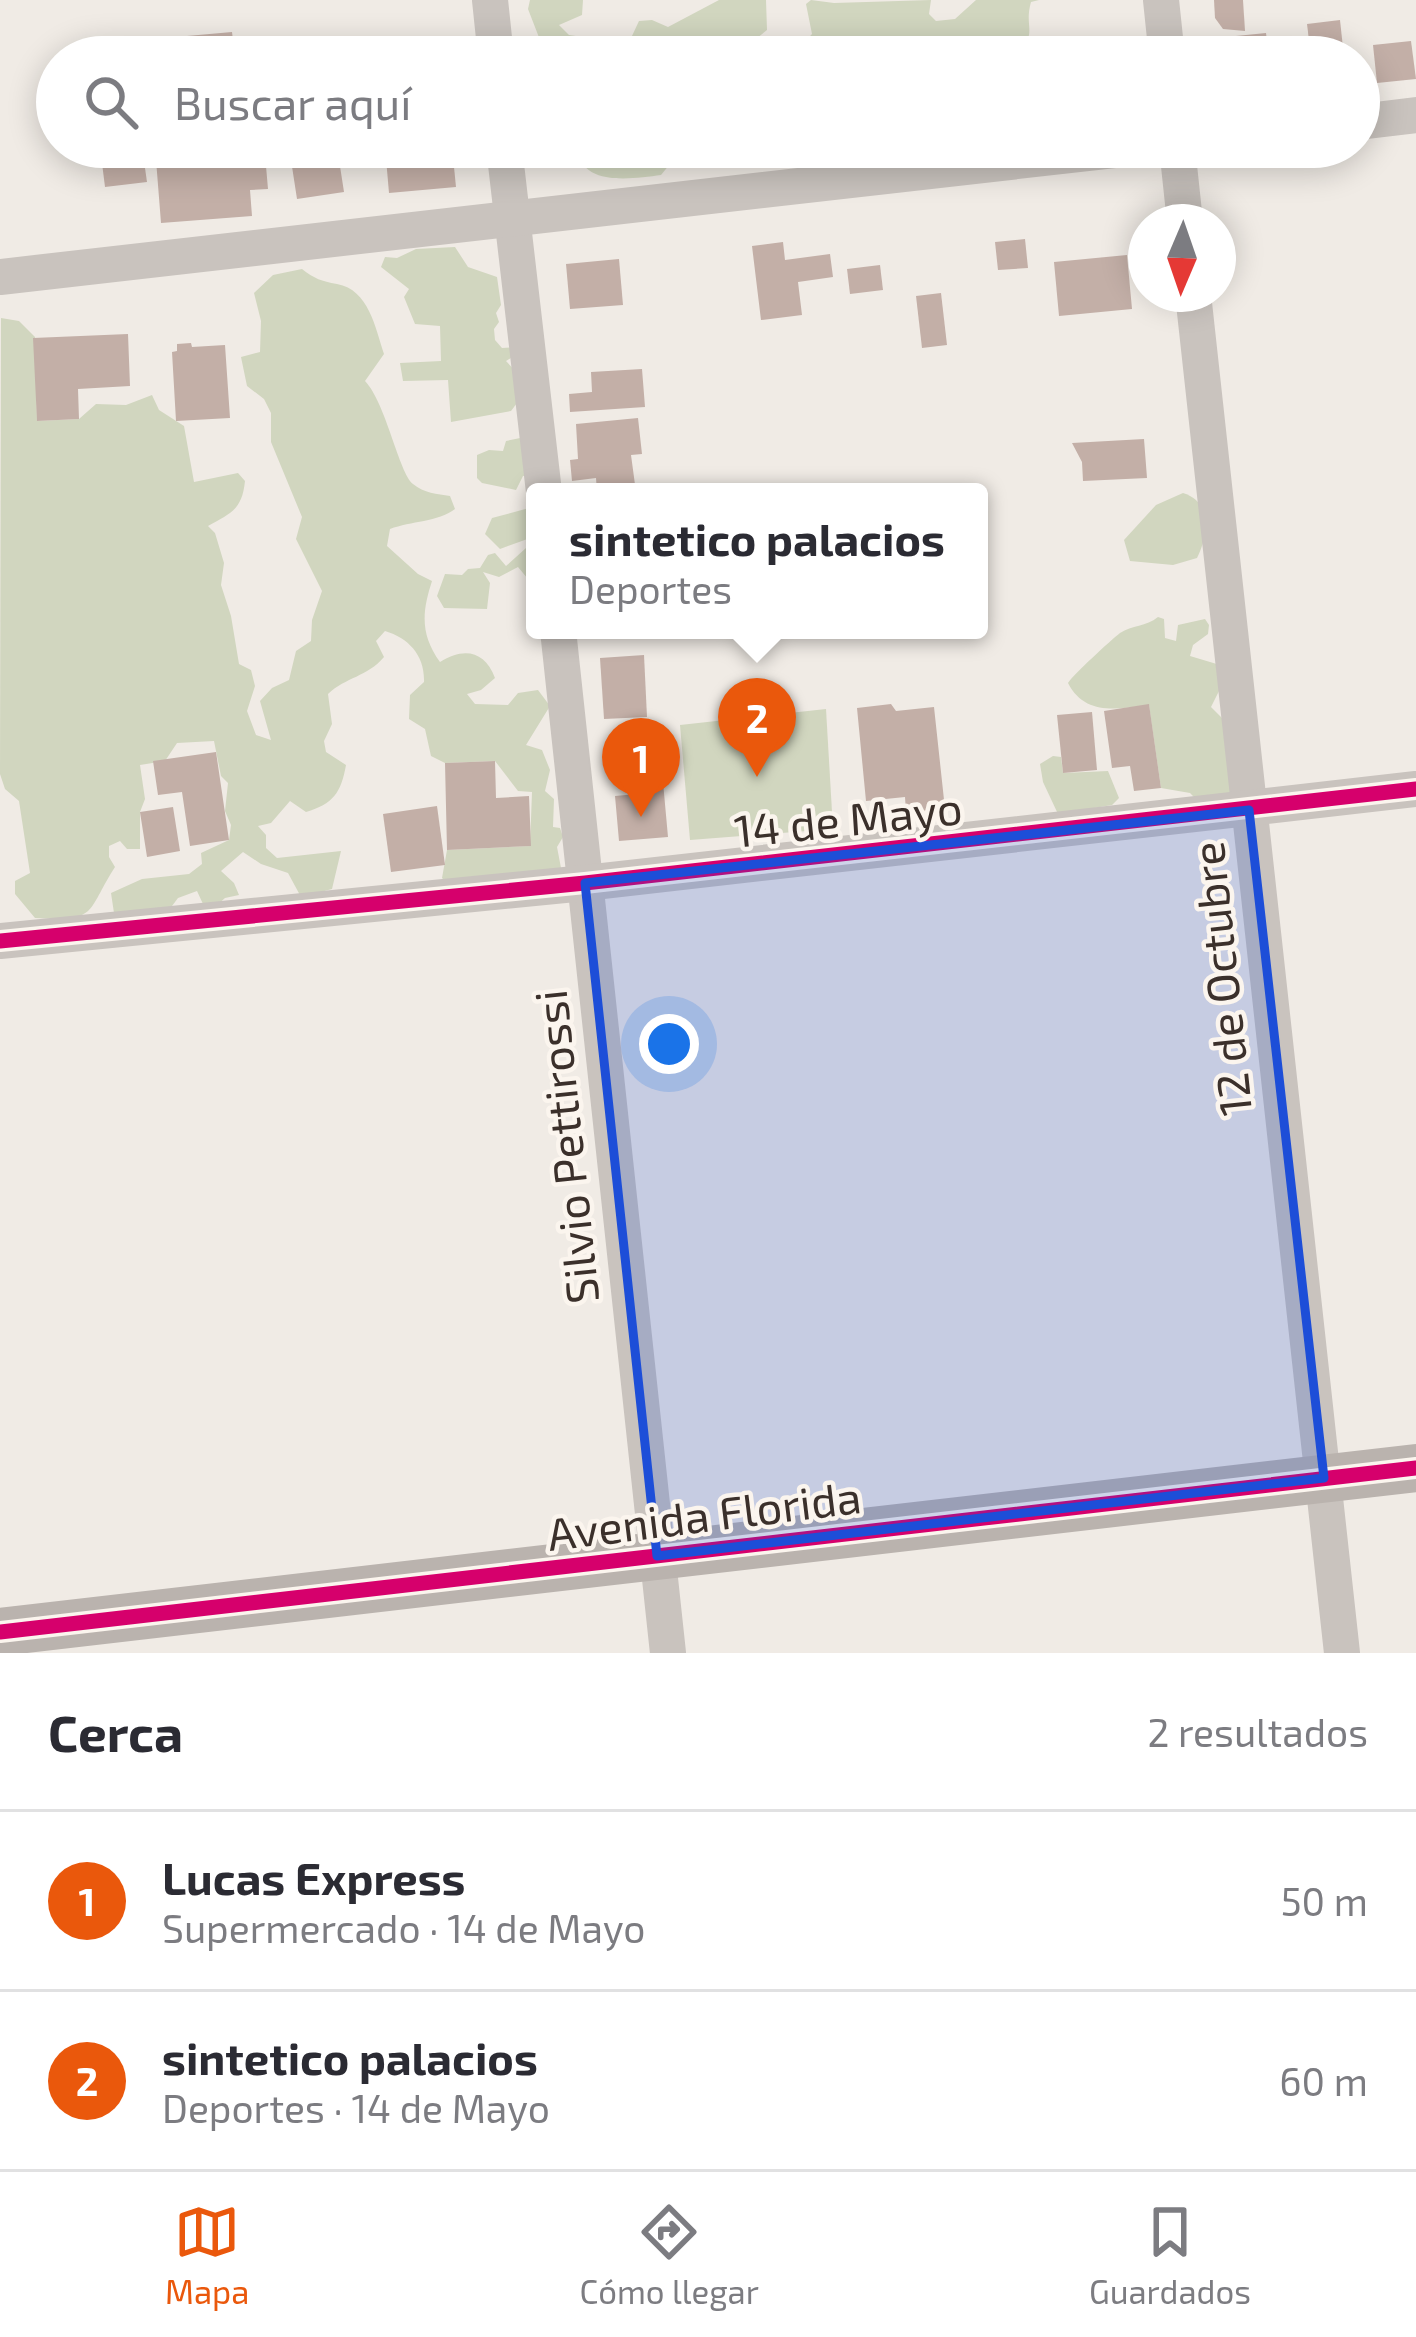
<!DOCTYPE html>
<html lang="es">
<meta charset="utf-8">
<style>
body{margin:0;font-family:"Exo 2",sans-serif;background:#f7f7f7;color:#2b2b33}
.compass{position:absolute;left:1128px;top:204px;width:108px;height:108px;border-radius:50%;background:#fff;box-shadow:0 6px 30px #0003;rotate:182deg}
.you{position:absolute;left:669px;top:1044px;width:42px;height:42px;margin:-30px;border:9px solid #fff;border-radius:50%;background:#1a73e8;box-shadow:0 0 0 18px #1a73e833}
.badge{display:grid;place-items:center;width:78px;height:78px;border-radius:50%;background:#ea580c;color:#fff;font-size:39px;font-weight:700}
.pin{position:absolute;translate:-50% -99px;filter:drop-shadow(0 3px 6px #0008)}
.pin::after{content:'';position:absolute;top:63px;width:42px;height:36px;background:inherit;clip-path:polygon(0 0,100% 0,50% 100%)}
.popup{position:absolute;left:526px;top:483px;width:462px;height:156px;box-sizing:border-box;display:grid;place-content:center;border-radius:12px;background:#fff;filter:drop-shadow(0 3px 9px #0005);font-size:39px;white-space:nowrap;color:#7c7c81}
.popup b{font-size:45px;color:#2b2b33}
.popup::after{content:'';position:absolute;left:50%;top:100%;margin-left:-24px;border:24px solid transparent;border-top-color:#fff}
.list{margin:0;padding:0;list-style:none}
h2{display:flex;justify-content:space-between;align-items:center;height:156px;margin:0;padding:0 48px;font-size:51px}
h2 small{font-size:39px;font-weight:400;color:#7c7c81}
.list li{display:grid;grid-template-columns:78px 1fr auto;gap:36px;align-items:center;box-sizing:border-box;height:180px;padding:0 48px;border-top:3px solid #e1e1e2}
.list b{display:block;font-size:45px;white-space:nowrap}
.list p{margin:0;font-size:39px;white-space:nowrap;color:#7c7c81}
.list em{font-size:39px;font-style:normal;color:#7c7c81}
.icon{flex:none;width:66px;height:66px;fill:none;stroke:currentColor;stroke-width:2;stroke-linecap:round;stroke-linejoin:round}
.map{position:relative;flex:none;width:1416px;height:1653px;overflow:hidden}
.search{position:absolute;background:#fff;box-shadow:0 6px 30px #0003;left:36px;right:36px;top:36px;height:132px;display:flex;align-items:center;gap:30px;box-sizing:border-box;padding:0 42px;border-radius:66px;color:#7c7c81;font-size:45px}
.sheet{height:516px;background:#fff}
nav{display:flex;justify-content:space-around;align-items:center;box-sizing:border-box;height:168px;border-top:3px solid #e1e1e2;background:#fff;font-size:33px;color:#7c7c81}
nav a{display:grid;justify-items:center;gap:6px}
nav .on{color:#ea580c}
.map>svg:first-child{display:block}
.green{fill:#d1d6bf}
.building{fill:#c3afa7}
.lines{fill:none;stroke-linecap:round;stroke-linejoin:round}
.street{stroke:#c9c3be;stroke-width:36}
.secondary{stroke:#bab3ae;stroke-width:48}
.cycleway-casing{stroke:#fbf5ee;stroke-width:22}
.cycleway{stroke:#d6006c;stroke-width:15}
.marked{fill:#1d4ed8;fill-opacity:0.2;stroke:#1d4ed8;stroke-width:9;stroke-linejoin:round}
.labels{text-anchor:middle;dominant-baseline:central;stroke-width:9;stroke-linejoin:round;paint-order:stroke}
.street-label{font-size:45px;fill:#3b302b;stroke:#fbf5ee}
</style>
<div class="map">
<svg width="1416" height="1653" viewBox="0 0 1416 1653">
<rect width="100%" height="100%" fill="#f0ebe5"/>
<g class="green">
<polygon points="530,0 583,0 582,15 559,25 569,35 589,38 603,57 535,57 540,40 528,9"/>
<polygon points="719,0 766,0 767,30 752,42 736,47 737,57 617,57 624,53 639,21 652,20 668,27"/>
<path d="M 811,0 L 834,3 L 931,0 L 929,14 L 936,21 L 955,19 L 976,0 L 1039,0 L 1031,2 C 1023,30 1041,33 1012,57 L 801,57 L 800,47 L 812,34 L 806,4 Z"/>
<path d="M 578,147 L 705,147 L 707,156 L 699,168 L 670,164 L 661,175 C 631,179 579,187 578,147 Z"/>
<polygon points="455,247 468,267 497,277 501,305 496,313 499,322 494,329 495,340 502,348 518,347 516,355 506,361 520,376 520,399 511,411 451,422 448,380 403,381 400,363 441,361 440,326 415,324 404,297 409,289 381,267 385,257 397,258 416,249"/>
<path d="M 302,269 C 315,279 321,281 337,284 C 369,290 375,327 384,354 L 365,381 C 386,403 399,473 413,484 C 424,493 437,494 450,496 L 455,509 C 438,522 411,521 390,529 L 387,546 L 418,574 L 432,581 C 422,612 420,634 440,662 C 464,647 485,651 495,678 L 481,690 L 467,694 L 475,704 L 508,705 L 518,693 L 538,690 L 550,706 L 526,745 L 542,750 L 550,770 L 545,791 L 554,799 L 553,827 L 560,828 L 563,837 L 557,847 L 561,868 L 448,884 L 442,878 L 447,850 L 530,846 L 532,792 L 518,791 L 495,761 L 445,763 L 431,756 L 425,729 L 409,719 L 410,695 L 424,682 C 425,656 409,638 385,631 L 376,641 L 384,657 C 367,677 346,677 328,694 L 332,724 L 324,741 L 326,752 L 346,765 C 341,793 333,804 306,812 L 290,801 L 271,823 L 258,826 L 266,835 L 266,848 L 277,858 L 341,851 L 332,889 L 301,897 L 288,873 L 261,864 L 243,852 L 221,871 L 234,883 L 239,895 L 225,898 L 216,906 L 203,904 L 197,891 L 178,898 L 169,910 L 114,913 L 111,893 L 142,879 L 189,874 L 202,864 L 201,853 L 229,840 L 231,825 L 225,811 L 228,783 L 221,776 L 214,741 L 177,743 L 165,761 L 140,765 L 145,799 L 140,812 L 140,849 L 127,849 L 120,841 L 109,846 L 109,857 L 115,867 C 85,914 99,921 35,918 L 15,894 L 15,881 L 30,873 L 19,801 L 5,789 L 0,774 L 1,318 L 19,321 L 35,337 L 37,421 L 79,419 L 96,404 L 126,405 L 152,395 L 159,410 L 184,426 L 194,482 L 238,473 L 245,481 C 242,510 231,513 208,526 L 215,533 L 224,563 L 221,585 L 231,616 L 239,664 L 251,670 L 255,686 L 247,711 L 256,735 L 271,740 L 260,701 L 272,688 L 289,680 L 296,651 L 311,641 L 312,620 L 322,591 L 296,539 L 302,517 L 271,442 L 271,413 L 264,399 L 247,386 L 241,357 L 260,352 L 261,321 L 254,293 L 273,275 Z"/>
<polygon points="525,437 533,475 523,476 516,490 482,483 477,478 477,455 489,450 503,451 506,441"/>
<path d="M 1183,493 C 1212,502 1209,534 1197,558 L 1173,565 L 1130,561 L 1124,540 L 1156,505 Z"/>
<polygon points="529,508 535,510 533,537 500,549 485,534 492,518"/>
<polygon points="526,548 535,551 535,572 528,579 518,567 499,577 483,572 490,583 487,609 444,608 437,596 445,574 462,575 468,569 480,568 488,555 495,553 506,566"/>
<path d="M 1158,617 L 1164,619 L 1165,638 L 1176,641 L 1178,625 L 1205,619 L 1209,625 L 1208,634 L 1193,645 L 1190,656 L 1220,665 L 1221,687 L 1211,707 L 1222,718 L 1241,778 L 1225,802 L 1197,800 L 1190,793 L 1161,788 L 1149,705 C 1117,709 1085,716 1068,683 C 1073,675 1111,640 1120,633 C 1132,625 1146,627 1158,617 Z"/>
<polygon points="826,709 833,829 690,840 680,725"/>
<polygon points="1053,756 1061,757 1063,773 1108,771 1119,798 1112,805 1058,814 1043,782 1040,764"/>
</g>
<g class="building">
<polygon points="1214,0 1243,0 1245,31 1223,29 1215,18"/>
<polygon points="1340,20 1344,57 1311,57 1307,24"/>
<polygon points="232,32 235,57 188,57 187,36"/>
<polygon points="1266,33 1269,57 1208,57 1206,39"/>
<polygon points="1112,36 1114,57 1068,57 1067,41"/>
<polygon points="1411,41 1416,79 1377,83 1373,45"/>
<polygon points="778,43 779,57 737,57 736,47"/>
<polygon points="100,147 142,147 147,182 105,187"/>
<polygon points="155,147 242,147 244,168 266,166 268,189 250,190 252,216 161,223"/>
<polygon points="289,147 337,147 344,192 297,199"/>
<polygon points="385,147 452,147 456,187 389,193"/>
<polygon points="539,147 578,147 578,163 540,164"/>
<polygon points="1025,239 1028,268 998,270 995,242"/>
<polygon points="783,242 785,260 830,254 833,277 798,282 802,315 761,320 752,246"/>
<polygon points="1127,255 1132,309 1059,316 1054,262"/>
<polygon points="619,259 623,305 570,309 566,264"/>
<polygon points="880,265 883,290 850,294 847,269"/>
<polygon points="941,293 947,345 922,348 916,296"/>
<polygon points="128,334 130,386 78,389 79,419 37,421 33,338"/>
<polygon points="191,343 192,347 225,345 230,418 176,421 172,352 177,351 177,344"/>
<polygon points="642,369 645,407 570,412 569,394 592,392 591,372"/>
<polygon points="638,418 642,454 631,455 636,492 597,492 596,478 572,481 570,460 578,459 576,424"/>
<polygon points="1144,439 1147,478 1083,481 1082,462 1072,443"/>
<polygon points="644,655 647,717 604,719 600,658"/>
<polygon points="891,704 896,711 934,707 945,809 906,812 905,797 866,801 857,708"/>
<polygon points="1149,704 1161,788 1134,791 1130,766 1112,768 1104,711"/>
<polygon points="1092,712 1097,770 1063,773 1057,715"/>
<polygon points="216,752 229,840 190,846 182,792 158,795 153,761"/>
<polygon points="495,761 496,798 529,796 531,846 447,850 445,763"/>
<polygon points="663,782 668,837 619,841 615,796 637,794 636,785"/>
<polygon points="437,806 445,865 391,872 383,814"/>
<polygon points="173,807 180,851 147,857 140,812"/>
</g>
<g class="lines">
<g class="street">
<polyline points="490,0 496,57"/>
<polyline points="1161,0 1167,57"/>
<polyline points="1359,122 1416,115"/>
<polyline points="504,147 544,492"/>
<polyline points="1177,147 1185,222"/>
<polyline points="0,277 1141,147"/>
<polyline points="1193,294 1342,1653"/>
<polyline points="558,630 668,1653"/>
<polyline points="0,941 585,883 1416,789"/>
</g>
<polyline class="secondary" points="0,1632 1416,1468"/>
<g class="cycleway-casing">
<g id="cycleway">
<polyline points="0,941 585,883 1416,789"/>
<polyline points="0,1632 1416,1468"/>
</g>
</g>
<use href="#cycleway" class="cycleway"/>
</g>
<path class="marked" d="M 1249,810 L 1324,1478 L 657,1556 L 585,883 Z"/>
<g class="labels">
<g class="street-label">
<text transform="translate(848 818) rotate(-6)">14 de Mayo</text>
<text transform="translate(1220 979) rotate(-96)">12 de Octubre</text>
<text transform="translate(565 1147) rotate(-96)">Silvio Pettirossi</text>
<text transform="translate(704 1514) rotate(-7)">Avenida Florida</text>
</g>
</g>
</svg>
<svg class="compass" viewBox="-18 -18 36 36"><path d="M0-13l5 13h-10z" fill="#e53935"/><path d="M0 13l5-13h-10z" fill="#7c7c81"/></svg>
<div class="you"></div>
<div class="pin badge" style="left:641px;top:817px">1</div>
<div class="pin badge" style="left:757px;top:777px">2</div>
<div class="popup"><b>sintetico palacios</b>Deportes</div>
<div class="search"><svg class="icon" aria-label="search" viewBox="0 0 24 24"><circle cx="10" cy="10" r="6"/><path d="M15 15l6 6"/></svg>Buscar aquí</div>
</div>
<section class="sheet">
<h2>Cerca<small>2 resultados</small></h2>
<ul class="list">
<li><span class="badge">1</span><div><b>Lucas Express</b><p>Supermercado · 14 de Mayo</p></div><em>50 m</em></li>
<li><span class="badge">2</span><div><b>sintetico palacios</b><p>Deportes · 14 de Mayo</p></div><em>60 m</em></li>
</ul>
</section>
<nav>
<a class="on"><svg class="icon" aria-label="map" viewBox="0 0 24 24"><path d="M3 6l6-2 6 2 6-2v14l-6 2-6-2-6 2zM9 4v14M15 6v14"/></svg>Mapa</a>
<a><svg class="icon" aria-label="directions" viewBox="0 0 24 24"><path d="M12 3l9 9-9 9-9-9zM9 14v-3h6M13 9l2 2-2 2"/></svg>Cómo llegar</a>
<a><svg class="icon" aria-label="saved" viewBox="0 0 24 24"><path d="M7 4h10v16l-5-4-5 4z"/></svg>Guardados</a>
</nav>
